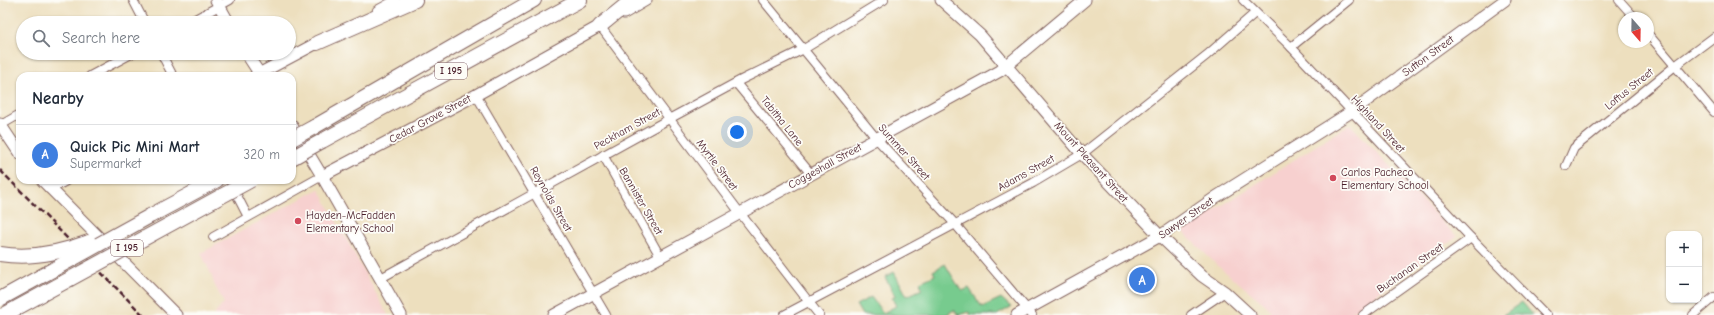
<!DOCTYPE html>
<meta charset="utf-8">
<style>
body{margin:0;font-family:"Comic Neue",sans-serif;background:#f2f2f3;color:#1f2937}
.controls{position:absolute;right:12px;bottom:12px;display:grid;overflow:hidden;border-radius:8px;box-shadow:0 1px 3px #0004}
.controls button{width:36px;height:36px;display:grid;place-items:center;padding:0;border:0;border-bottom:1px solid #e0e1e3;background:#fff;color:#1f2937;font:20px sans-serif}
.compass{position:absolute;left:1618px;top:12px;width:36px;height:36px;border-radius:50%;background:#fff;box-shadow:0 1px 3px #0004;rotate:160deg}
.you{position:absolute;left:737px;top:132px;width:14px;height:14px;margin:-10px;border:3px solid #fff;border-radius:50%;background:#1a73e8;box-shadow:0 0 0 6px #1a73e833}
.badge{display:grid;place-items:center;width:26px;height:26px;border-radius:50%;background:#0b8043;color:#fff;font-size:13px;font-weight:700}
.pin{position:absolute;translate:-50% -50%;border:2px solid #fff;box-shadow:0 1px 4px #0006}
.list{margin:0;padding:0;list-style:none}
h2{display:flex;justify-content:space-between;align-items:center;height:52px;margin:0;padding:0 16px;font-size:17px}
h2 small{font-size:13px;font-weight:400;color:#747a83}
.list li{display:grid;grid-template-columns:26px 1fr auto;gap:12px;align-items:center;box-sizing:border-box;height:60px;padding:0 16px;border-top:1px solid #e0e1e3}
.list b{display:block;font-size:15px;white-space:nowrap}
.list p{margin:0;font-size:13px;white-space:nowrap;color:#747a83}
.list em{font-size:13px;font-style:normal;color:#747a83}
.icon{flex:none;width:22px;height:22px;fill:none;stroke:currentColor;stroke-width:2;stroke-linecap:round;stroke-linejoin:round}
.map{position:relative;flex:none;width:1714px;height:315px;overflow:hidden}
.search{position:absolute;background:#fff;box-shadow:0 1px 3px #0004;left:16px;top:16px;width:280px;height:44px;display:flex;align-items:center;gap:10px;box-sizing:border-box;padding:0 14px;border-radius:22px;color:#747a83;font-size:15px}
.panel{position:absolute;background:#fff;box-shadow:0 1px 3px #0004;left:16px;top:72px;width:280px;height:112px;border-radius:12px}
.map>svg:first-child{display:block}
.built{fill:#f7d0cf}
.green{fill:#77cb8e;stroke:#60755c}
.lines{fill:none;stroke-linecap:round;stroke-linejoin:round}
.street-casing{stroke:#83625e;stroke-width:10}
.secondary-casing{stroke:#83625e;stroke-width:13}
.highway-casing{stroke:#83625e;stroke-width:16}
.street{stroke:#fff;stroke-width:8}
.secondary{stroke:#fff;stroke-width:11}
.highway{stroke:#fff;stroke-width:14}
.rail{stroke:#4a1f2b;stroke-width:2.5;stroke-dasharray:6 3;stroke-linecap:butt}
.highway-bridge-casing{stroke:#83625e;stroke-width:16;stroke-linecap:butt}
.highway-bridge{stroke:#fff;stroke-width:14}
.poi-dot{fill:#d1495b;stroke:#fdfcf7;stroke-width:1.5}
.labels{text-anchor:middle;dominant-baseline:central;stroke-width:3.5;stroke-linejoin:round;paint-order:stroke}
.shield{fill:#fdfcf7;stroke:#806168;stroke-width:1}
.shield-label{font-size:10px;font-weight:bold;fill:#4a1f2b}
.street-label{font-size:11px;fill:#4a1f2b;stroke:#fdfcf7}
.poi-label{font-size:11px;fill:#4a1f2b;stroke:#fdfcf7;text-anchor:start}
</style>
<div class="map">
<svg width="1714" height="315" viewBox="0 0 1714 315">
<rect width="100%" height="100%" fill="#fdfcf7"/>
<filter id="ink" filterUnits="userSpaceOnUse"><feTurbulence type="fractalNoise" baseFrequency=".025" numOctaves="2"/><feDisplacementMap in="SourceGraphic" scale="8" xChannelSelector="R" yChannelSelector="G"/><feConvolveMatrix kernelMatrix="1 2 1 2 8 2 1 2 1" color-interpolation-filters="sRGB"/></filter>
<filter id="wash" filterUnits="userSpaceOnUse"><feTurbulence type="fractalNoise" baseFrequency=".012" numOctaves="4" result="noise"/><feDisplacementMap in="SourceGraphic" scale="16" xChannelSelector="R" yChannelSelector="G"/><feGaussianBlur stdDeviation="0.9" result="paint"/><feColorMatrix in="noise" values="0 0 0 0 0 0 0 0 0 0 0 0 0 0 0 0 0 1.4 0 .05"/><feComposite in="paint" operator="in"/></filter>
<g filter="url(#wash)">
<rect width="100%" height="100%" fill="#eddfbe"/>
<g class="built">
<polygon points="1350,124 1457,237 1348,315 1273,315 1266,305 1219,267 1182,231"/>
<polygon points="319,189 388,315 214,315 224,303 214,284 211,274 201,253"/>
</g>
<g class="green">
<polygon points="945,264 960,289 962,291 969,288 982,307 1001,298 1011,307 997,315 970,315 969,312 958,315 954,310 946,315 862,315 856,305 871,297 883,313 896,306 892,298 895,296 885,277 894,272 907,296 922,289 920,282 935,275 933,271"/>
<polygon points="1522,302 1533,315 1503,315"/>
</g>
</g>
<g filter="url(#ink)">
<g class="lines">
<g class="street-casing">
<g id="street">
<polyline points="133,0 145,23"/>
<polyline points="763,0 876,138 955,224 1032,315"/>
<polyline points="1243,0 1291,47 1471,238 1546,315"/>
<polyline points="1619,0 1635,18"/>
<polyline points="377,10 395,0"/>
<polyline points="188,23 230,0"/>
<polyline points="600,26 740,213 819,315"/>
<polyline points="1648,34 1714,112"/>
<polyline points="1291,47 1349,0"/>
<polyline points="161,53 173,76"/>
<polyline points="90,76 133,53"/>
<polyline points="736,83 811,174"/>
<polyline points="476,95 606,315"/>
<polyline points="1,125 20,114"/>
<polyline points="603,155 661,258"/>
<polyline points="1566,166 1574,148 1675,66 1714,37"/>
<polyline points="229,180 248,217"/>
<polyline points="213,237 322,176"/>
<polyline points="381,278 669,119 741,80 804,49 884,0"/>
<polyline points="784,315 1033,183 1082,154 1207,55 1255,13"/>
<polyline points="1191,315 1225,292"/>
<polyline points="1363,315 1471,238"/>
<polyline points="1693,315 1714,297"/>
</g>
</g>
<g class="secondary-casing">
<g id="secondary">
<polyline points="216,0 229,23"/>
<polyline points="941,0 980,35 1082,154 1160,236 1202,276 1225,292 1250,315"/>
<polyline points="624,13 646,0"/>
<polyline points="246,53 261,76"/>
<polyline points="255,76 317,43"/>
<polyline points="0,124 20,154"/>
<polyline points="292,126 322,176 401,315"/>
<polyline points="322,176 476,95 607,22"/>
<polyline points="42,180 176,315"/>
<polyline points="50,188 65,180"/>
<polyline points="554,315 1000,71 1085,0"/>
<polyline points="1017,315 1160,236 1216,197 1351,112 1505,0"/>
</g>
</g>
<g class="highway-casing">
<g id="highway">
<polyline points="600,26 632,0"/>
<polyline points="317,43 415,0"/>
<polyline points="314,127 534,0"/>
<polyline points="322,141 580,0"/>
<polyline points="150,216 217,180"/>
</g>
</g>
<use href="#street" class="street"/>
<use href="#secondary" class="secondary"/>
<use href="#highway" class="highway"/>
<polyline class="rail" points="0,170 143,315"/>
<g class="highway-bridge-casing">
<g id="highway-bridge">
<polyline points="292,139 314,127"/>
<polyline points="292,158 322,141"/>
<path d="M 0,254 C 31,259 60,253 89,242"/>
<polyline points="0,299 150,216"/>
<polyline points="4,315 251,180"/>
</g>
</g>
<use href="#highway-bridge" class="highway-bridge"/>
</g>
</g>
<g class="poi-dot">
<circle cx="1333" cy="178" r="4"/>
<circle cx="298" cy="221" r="4"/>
</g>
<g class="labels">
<g class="shield">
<rect x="435" y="63" width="32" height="16" rx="3"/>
<rect x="111" y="240" width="32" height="16" rx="3"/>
</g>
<g class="shield-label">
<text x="451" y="71">I 195</text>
<text x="127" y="248">I 195</text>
</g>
<g class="street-label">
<text transform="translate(1428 56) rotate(-36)">Sutton Street</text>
<text transform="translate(1629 89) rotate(-39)">Loftus Street</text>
<text transform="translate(430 119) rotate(-28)">Cedar Grove Street</text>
<text transform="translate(782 121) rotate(51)">Tabitha Lane</text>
<text transform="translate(1378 124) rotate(47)">Highland Street</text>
<text transform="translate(627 129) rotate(-29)">Peckham Street</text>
<text transform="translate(904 152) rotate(48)">Summer Street</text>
<text transform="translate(1091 162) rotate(48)">Mount Pleasant Street</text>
<text transform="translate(717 165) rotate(53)">Myrtle Street</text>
<text transform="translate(825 166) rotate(-29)">Coggeshall Street</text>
<text transform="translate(1026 173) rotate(-29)">Adams Street</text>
<text transform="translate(551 199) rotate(60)">Reynolds Street</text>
<text transform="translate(641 201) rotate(60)">Bannister Street</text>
<text transform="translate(1186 218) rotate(-35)">Sawyer Street</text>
<text transform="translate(1410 268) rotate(-35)">Buchanan Street</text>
</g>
<g class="poi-label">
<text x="1341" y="172">Carlos Pacheco<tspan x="1341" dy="13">Elementary School</tspan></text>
<text x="306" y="215">Hayden-McFadden<tspan x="306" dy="13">Elementary School</tspan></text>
</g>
</g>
</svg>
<div class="controls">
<button>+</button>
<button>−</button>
</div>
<svg class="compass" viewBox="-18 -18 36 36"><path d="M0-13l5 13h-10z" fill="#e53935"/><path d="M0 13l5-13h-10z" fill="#747a83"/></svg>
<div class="you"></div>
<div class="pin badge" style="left:1142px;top:280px;background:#3f7fe0">A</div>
<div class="search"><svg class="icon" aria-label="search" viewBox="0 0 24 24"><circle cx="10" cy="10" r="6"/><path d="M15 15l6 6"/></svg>Search here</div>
<section class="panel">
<h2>Nearby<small></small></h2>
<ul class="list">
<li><span class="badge" style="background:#3f7fe0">A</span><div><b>Quick Pic Mini Mart</b><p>Supermarket</p></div><em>320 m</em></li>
</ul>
</section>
</div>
